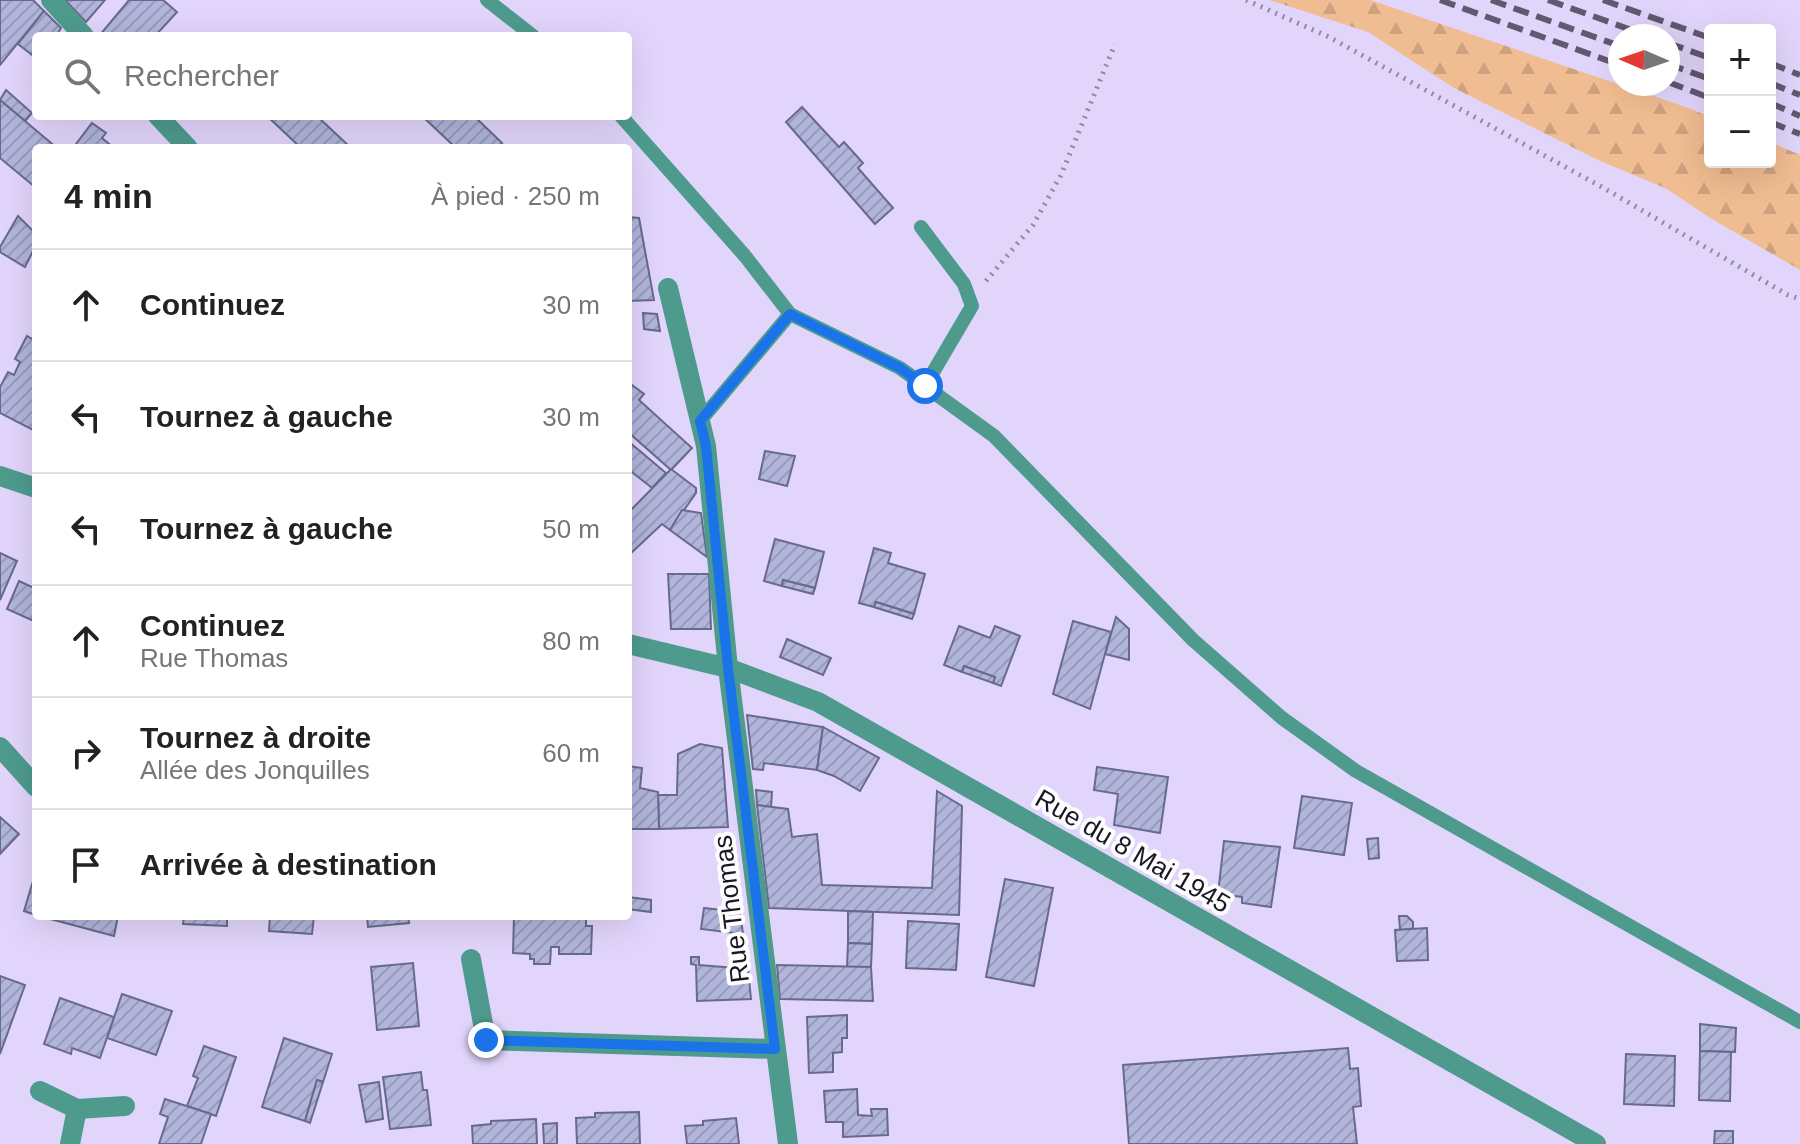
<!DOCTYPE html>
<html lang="fr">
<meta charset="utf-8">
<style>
body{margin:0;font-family:Arial,sans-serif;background:#f2f2f2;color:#222}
.controls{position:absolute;right:24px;top:24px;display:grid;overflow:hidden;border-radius:8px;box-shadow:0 8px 32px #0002}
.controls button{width:72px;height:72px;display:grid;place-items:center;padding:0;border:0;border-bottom:2px solid #e0e0e0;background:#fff;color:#222;font:40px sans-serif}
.compass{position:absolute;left:1608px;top:24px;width:72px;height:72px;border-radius:50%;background:#fff;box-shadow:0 8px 32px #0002;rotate:272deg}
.stop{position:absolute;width:24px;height:24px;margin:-18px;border:6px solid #1a73e8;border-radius:50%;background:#fff}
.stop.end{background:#1a73e8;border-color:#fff;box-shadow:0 2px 8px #0008}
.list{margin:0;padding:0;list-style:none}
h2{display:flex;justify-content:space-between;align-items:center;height:104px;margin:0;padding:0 32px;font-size:34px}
h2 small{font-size:26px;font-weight:400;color:#767676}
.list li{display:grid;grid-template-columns:52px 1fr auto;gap:24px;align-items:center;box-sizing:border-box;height:112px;padding:0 32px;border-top:2px solid #e0e0e0}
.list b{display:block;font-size:30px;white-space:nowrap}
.list p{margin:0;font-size:26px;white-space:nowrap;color:#767676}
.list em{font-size:26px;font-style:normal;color:#767676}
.icon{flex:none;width:44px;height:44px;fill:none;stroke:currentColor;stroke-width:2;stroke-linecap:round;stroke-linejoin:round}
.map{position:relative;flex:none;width:1800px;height:1144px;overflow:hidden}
.search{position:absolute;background:#fff;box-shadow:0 8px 32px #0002;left:32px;top:32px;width:600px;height:88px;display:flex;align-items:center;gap:20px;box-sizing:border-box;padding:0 28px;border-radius:8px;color:#767676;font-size:30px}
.panel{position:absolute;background:#fff;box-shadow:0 8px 32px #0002;left:32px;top:144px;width:600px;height:776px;border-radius:8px}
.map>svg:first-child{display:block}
.forest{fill:url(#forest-firs)}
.building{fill:url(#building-hatch);stroke:#686a8d;stroke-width:2}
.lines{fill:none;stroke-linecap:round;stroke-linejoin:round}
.path{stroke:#9288a5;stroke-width:5;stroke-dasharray:2 6;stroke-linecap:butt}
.service{stroke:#4e9b8e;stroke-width:14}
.minor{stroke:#4e9b8e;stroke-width:20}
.rail{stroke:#615970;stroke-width:6;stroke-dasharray:16 8;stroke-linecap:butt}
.route{stroke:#1a73e8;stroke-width:10}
.labels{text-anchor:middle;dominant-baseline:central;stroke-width:8;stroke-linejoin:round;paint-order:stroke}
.street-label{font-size:26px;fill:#1a1523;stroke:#fdfdfd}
</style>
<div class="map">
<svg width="1800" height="1144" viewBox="0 0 1800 1144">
<defs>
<pattern id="forest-firs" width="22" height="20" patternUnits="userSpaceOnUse" patternTransform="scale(2)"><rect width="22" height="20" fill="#f0bc91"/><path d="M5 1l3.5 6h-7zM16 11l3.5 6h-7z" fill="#cda17d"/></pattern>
<pattern id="building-hatch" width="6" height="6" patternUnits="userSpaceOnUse" patternTransform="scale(2)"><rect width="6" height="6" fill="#b1b5db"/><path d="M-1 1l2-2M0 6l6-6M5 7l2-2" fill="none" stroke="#989bbc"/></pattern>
</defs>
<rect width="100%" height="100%" fill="#e2d5fc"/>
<polygon class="forest" points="1269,0 1370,0 1686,107 1710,117 1710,162 1770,162 1770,142 1800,155 1800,270 1710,218 1667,189 1598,160 1454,88 1368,32"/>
<g class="building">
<polygon points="0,0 33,0 44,11 0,65"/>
<polygon points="65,0 105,0 86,22"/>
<polygon points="129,0 163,0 177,12 155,36 99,36"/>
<polygon points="44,11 61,28 56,36 36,36 36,58 18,44"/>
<polygon points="6,90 32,113 25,121 0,100"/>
<polygon points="0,100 57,148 36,148 35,187 0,158"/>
<polygon points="802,107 839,147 844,142 863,163 858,168 893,208 875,224 786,122"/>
<polygon points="267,116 317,116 351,148 301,148"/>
<polygon points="422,116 474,116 502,143 497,148 456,148"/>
<polygon points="92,123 106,133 102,138 114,148 73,148"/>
<polygon points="18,216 36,234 36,245 25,267 0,252 0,247"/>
<polygon points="628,217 639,218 654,300 628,301"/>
<polygon points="643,313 657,314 660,331 644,329"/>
<polygon points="36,332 36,424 33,430 0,413 0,387 8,372 14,375 20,362 15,359 27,336 32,339"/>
<polygon points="628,382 644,394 639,400 692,448 671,470 628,432"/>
<polygon points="628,441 666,473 652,488 628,469"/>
<polygon points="765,451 795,456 787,486 759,479"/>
<polygon points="671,469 696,488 696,493 670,530 662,524 628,556 628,513"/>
<polygon points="682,510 701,513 707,557 670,530"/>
<polygon points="775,539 824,552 815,588 783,580 782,586 764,581"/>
<polygon points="874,548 891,553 888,563 925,574 914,614 876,602 874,607 859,603"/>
<polygon points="0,553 17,561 0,600"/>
<polygon points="668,574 709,574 711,629 671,629"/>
<polygon points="783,580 815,588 813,594 782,586"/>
<polygon points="19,581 34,588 36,583 36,622 7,609"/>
<polygon points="876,602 914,614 912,619 874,607"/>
<polygon points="1116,617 1129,629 1129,660 1105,654"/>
<polygon points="1073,621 1111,632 1090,709 1053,694"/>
<polygon points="959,626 990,638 995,626 1020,636 1001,686 993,683 995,677 964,666 962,672 944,665"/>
<polygon points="787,639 831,658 823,675 780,657"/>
<polygon points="964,666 995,677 993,683 962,672"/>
<polygon points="747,715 823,727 817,770 764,763 763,770 753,769"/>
<polygon points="823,727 879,758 860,791 834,776 817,770"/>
<polygon points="700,744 722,748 728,827 659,829 658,795 677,795 678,754"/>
<polygon points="628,766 642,768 640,788 658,792 659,829 628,829"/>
<polygon points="1097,767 1168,777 1160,833 1114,825 1118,794 1094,790"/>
<polygon points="756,790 772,792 771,807 757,805"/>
<polygon points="937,791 962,806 959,915 769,908 757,805 788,809 792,837 817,834 822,885 932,888"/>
<polygon points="1302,796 1352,803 1344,855 1294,848"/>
<polygon points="0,817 19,834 0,854"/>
<polygon points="1378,838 1379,858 1369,859 1367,839"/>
<polygon points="1224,841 1280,847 1271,907 1242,903 1242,897 1218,894"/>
<polygon points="1005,879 1053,888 1034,986 986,977"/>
<polygon points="33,881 36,882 36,915 24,911"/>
<polygon points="628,897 651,900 651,912 628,909"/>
<polygon points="704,908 740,912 743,934 701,929"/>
<polygon points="848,911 873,912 872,944 848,943"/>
<polygon points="39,916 118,916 114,936"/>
<polygon points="184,916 227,916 227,926 183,924"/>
<polygon points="270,916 314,916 312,934 269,931"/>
<polygon points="367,916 408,916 409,923 368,927"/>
<polygon points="514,916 586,916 586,926 592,926 591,954 559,954 559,947 551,947 550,964 534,964 534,959 530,959 530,954 513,953"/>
<polygon points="1399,916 1407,916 1413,922 1413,929 1400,930"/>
<polygon points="908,921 959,924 956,970 906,968"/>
<polygon points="1427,928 1428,960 1397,961 1395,930"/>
<polygon points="848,943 872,944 871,967 847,967"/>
<polygon points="691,957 699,957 699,965 748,969 751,999 697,1001 696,965 691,964"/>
<polygon points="413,963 419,1026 377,1030 371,967"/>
<polygon points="777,965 871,967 873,1001 780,999"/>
<polygon points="0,976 25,985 0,1054"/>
<polygon points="122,994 172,1011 156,1055 107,1038"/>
<polygon points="60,998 114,1017 100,1058 72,1048 71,1054 44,1044"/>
<polygon points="847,1015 847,1038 842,1038 842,1052 833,1053 833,1072 809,1073 807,1017"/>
<polygon points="1700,1024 1736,1028 1735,1052 1700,1051"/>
<polygon points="284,1038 332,1054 323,1082 317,1080 305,1121 262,1107"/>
<polygon points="204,1046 236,1057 216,1116 187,1106 198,1078 193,1076"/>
<polygon points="1348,1048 1350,1069 1358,1068 1361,1106 1353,1107 1357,1144 1129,1144 1123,1065"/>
<polygon points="1700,1051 1731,1052 1730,1101 1699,1100"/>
<polygon points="1626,1054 1675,1056 1674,1106 1624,1104"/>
<polygon points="421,1072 423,1090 427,1090 431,1125 390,1129 383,1077"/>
<polygon points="317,1080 323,1082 310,1123 305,1121"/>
<polygon points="379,1082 383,1119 366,1122 359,1085"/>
<polygon points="857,1089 858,1115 872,1116 871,1109 887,1109 888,1135 843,1137 843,1122 826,1122 824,1091"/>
<polygon points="165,1099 211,1114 201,1144 159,1144 168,1117 160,1114"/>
<polygon points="639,1112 640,1144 577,1144 576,1118 595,1117 595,1113"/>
<polygon points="736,1118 739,1144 687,1144 685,1126 703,1125 703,1121"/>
<polygon points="536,1119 537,1144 473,1144 472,1126 491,1124 491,1121"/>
<polygon points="557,1123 557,1144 544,1144 543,1124"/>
<polygon points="1715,1131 1733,1131 1733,1144 1714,1144"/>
</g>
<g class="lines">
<g class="path">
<polyline points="1246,0 1329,37 1600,186 1788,295 1800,299"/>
<polyline points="986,281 1033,225 1061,175 1115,44"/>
</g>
<g class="service">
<polyline points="487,0 533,36"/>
<polyline points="621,116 745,256 790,314 900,368 994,436 1193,640 1282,718 1356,771 1800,1022"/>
<polyline points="921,227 964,284 972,306 925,386"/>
<polyline points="700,421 790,314"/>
</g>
<g class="minor">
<polyline points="51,0 84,36"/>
<polyline points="158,116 188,148"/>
<polyline points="668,288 706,446 728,668 788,1144"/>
<polyline points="0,476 36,488"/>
<polyline points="628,644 728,668 818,702 1596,1144"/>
<polyline points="0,747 36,787"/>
<polyline points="471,959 486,1040 775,1049"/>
<polyline points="40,1091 77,1109 70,1144"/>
<polyline points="77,1109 125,1106"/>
</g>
<g class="rail">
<polyline points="1440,0 1620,65"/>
<polyline points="1491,0 1620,46"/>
<polyline points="1548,0 1648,36"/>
<polyline points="1603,0 1710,38"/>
<polyline points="1668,43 1710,58"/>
<polyline points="1770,63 1800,75"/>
<polyline points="1668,64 1710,79"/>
<polyline points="1668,82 1710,98"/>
<polyline points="1770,83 1800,95"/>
<polyline points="1770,103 1800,116"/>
<polyline points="1770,122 1800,134"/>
</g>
</g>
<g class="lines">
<polyline class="route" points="486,1040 775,1049 728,668 706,446 700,421 790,314 900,368 925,386"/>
</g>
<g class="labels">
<g class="street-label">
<text transform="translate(1133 851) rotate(30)">Rue du 8 Mai 1945</text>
<text transform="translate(731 909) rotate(-97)">Rue Thomas</text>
</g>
</g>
</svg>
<div class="controls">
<button>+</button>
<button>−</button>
</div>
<svg class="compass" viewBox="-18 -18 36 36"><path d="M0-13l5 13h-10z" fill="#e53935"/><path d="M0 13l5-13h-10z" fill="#767676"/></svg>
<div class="stop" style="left:925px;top:386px"></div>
<div class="stop end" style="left:486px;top:1040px"></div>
<div class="search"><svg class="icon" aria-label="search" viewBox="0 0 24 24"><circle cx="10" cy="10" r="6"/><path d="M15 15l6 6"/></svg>Rechercher</div>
<section class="panel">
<h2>4 min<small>À pied · 250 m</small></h2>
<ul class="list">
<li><svg class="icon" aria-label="ahead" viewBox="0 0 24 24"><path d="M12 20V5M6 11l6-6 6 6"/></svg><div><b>Continuez</b></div><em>30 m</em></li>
<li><svg class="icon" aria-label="left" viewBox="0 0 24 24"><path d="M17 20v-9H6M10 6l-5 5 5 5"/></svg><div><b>Tournez à gauche</b></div><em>30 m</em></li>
<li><svg class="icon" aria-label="left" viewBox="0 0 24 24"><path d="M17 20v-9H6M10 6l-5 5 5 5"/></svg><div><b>Tournez à gauche</b></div><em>50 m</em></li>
<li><svg class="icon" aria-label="ahead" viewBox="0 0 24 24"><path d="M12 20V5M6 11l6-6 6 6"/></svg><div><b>Continuez</b><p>Rue Thomas</p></div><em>80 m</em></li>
<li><svg class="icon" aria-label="right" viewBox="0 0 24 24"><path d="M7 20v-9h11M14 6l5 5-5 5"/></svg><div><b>Tournez à droite</b><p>Allée des Jonquilles</p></div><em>60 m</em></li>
<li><svg class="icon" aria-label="arrive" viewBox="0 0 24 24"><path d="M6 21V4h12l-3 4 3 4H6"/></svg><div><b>Arrivée à destination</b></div></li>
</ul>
</section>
</div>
